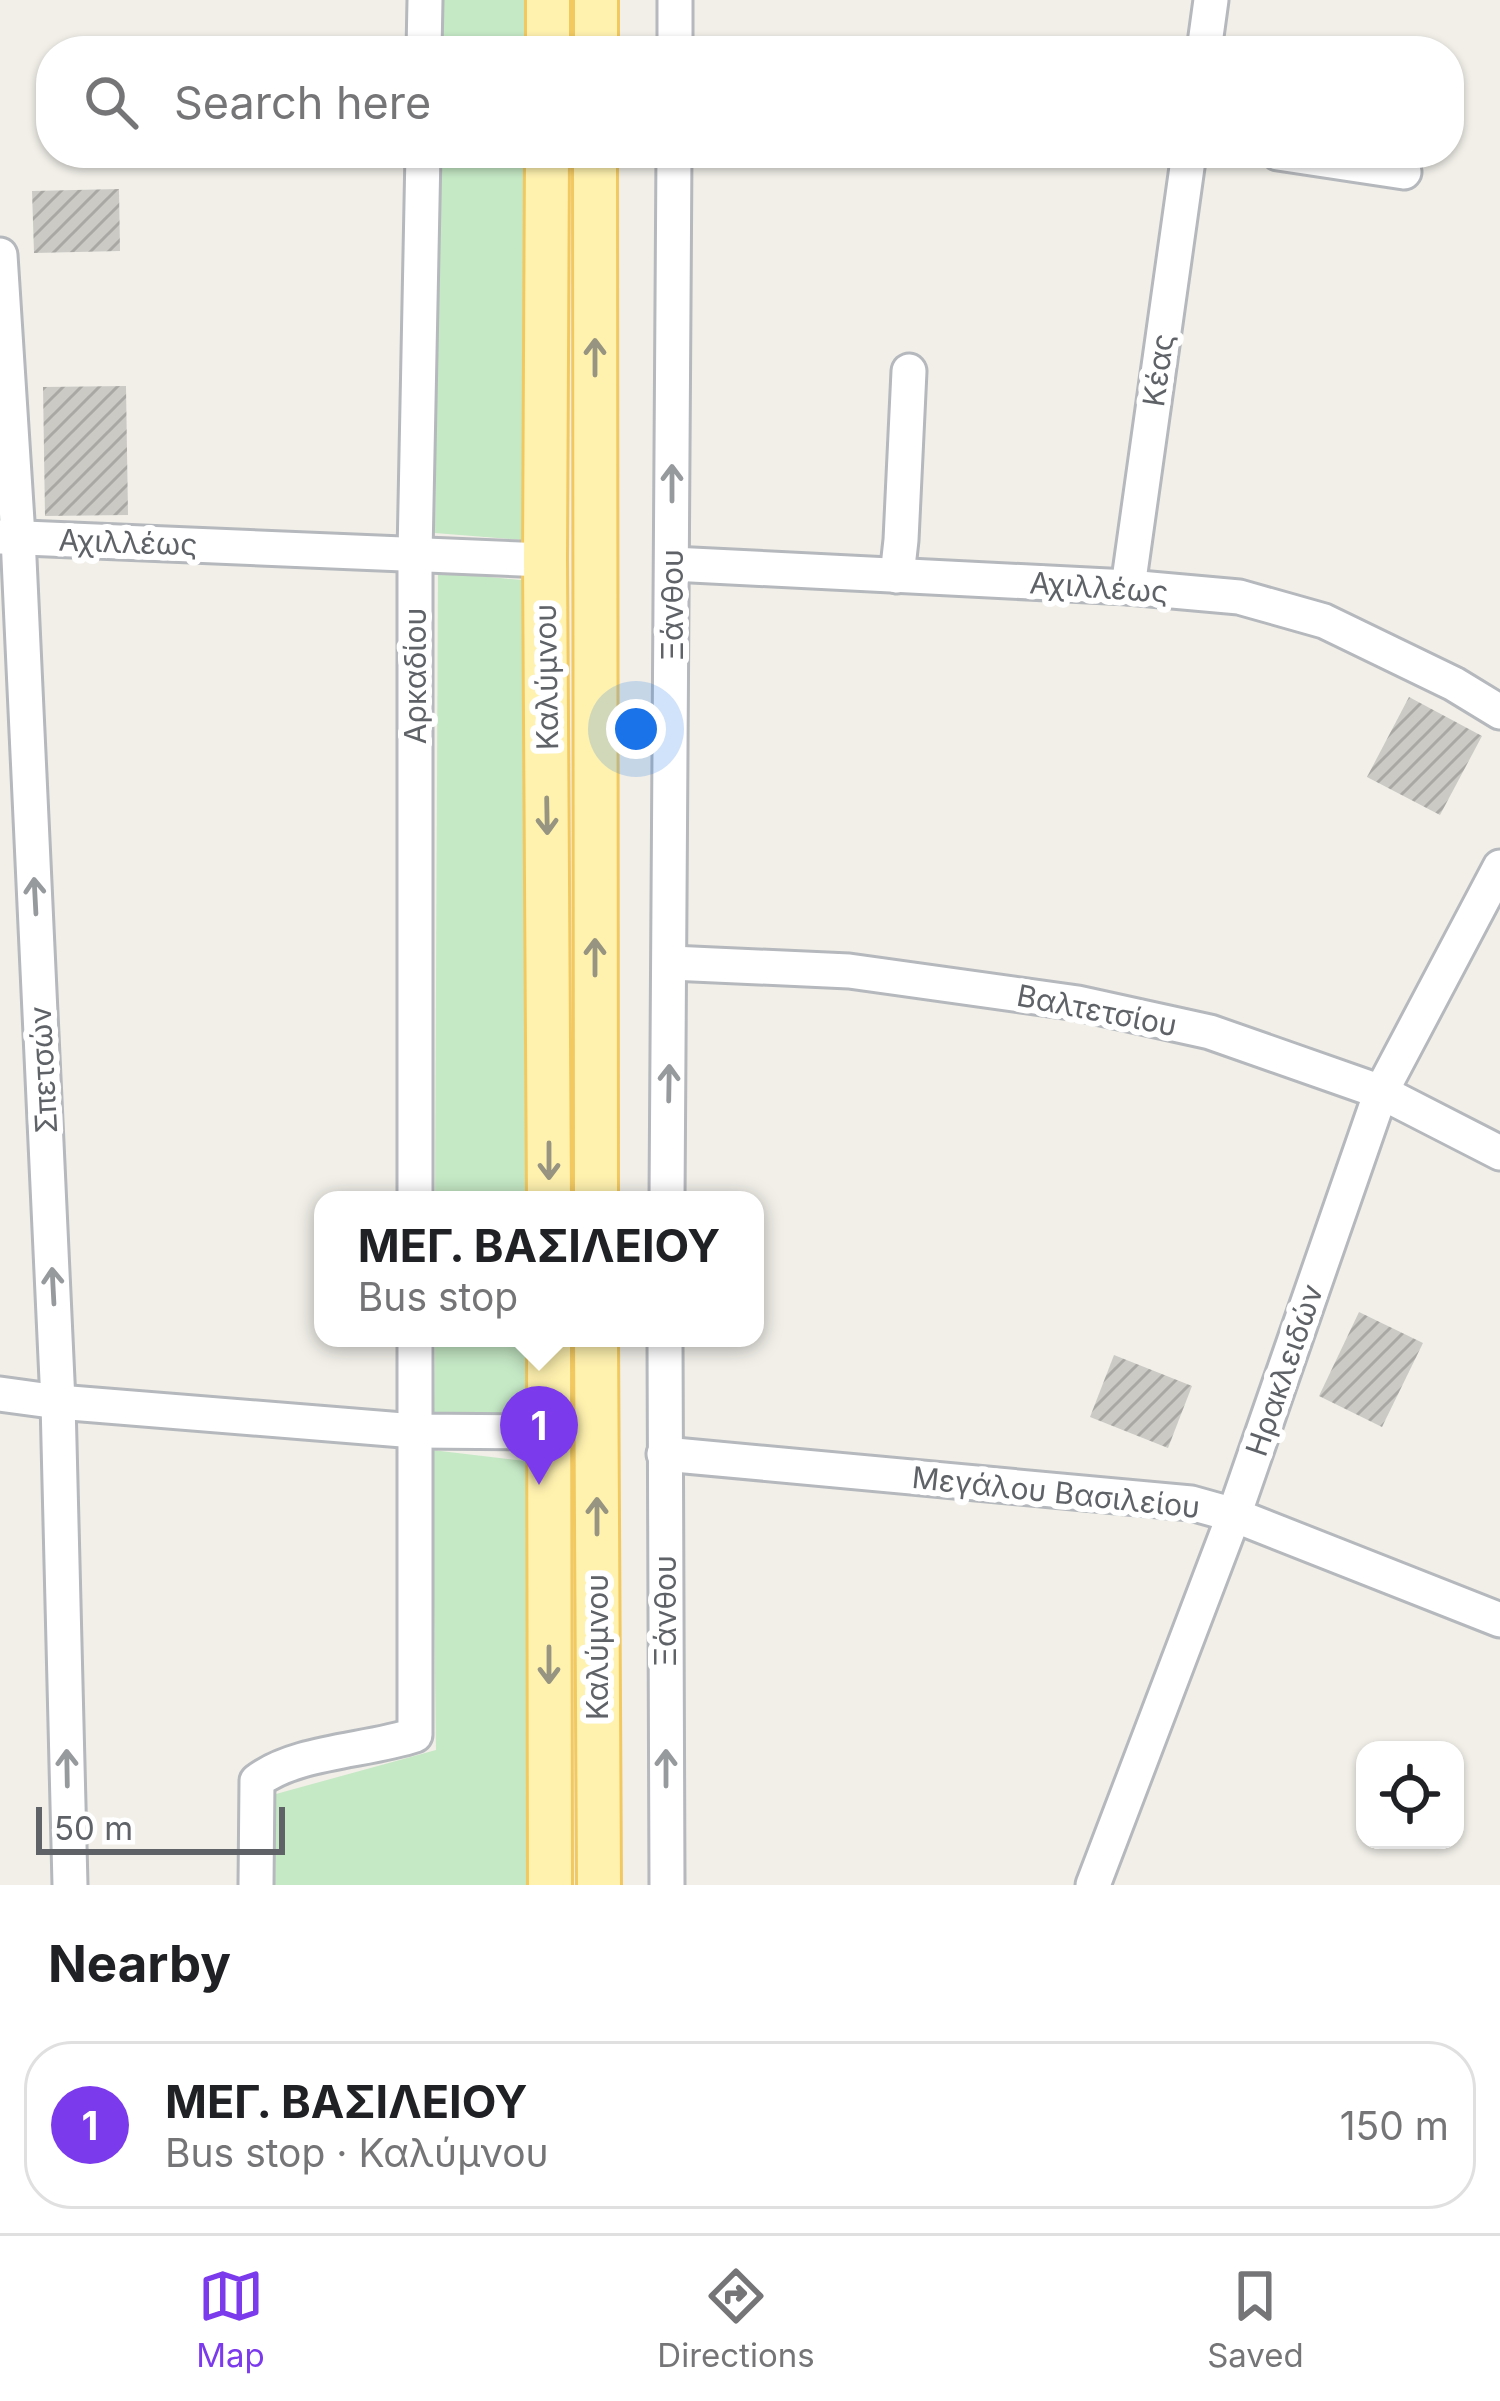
<!DOCTYPE html>
<meta charset="utf-8">
<style>
body{margin:0;font-family:Inter,sans-serif;background:#f6f6f6;color:#202124}
.controls{position:absolute;right:36px;bottom:36px;display:grid;overflow:hidden;border-radius:24px;box-shadow:0 3px 9px #0004}
.controls button{width:108px;height:108px;display:grid;place-items:center;padding:0;border:0;border-bottom:3px solid #e0e0e0;background:#fff;color:#202124;font:60px sans-serif}
.scale{position:absolute;left:36px;bottom:30px;width:249px;box-sizing:border-box;padding-left:12px;border:6px solid #5f6368;border-top:0;font-size:33px;line-height:42px;white-space:nowrap;color:#5f6368;-webkit-text-stroke:9px #fff;paint-order:stroke}
.you{position:absolute;left:636px;top:729px;width:42px;height:42px;margin:-30px;border:9px solid #fff;border-radius:50%;background:#1a73e8;box-shadow:0 0 0 18px #1a73e833}
.badge{display:grid;place-items:center;width:78px;height:78px;border-radius:50%;background:#7c3aed;color:#fff;font-size:39px;font-weight:700}
.pin{position:absolute;translate:-50% -99px;filter:drop-shadow(0 3px 6px #0008)}
.pin::after{content:'';position:absolute;top:63px;width:42px;height:36px;background:inherit;clip-path:polygon(0 0,100% 0,50% 100%)}
.popup{position:absolute;left:314px;top:1191px;width:450px;height:156px;box-sizing:border-box;display:grid;place-content:center;border-radius:24px;background:#fff;filter:drop-shadow(0 3px 9px #0005);font-size:39px;white-space:nowrap;color:#757577}
.popup b{font-size:45px;color:#202124}
.popup::after{content:'';position:absolute;left:50%;top:100%;margin-left:-24px;border:24px solid transparent;border-top-color:#fff}
.list{margin:0;padding:0;list-style:none}
h2{display:flex;justify-content:space-between;align-items:center;height:156px;margin:0;padding:0 48px;font-size:51px}
h2 small{font-size:39px;font-weight:400;color:#757577}
.list li{display:grid;grid-template-columns:78px 1fr auto;gap:36px;align-items:center;box-sizing:border-box;height:168px;margin:0 24px 24px;padding:0 24px;border:3px solid #e0e0e0;border-radius:48px}
.list b{display:block;font-size:45px;white-space:nowrap}
.list p{margin:0;font-size:39px;white-space:nowrap;color:#757577}
.list em{font-size:39px;font-style:normal;color:#757577}
.icon{flex:none;width:66px;height:66px;fill:none;stroke:currentColor;stroke-width:2;stroke-linecap:round;stroke-linejoin:round}
.map{position:relative;flex:none;width:1500px;height:1885px;overflow:hidden}
.search{position:absolute;background:#fff;box-shadow:0 3px 9px #0004;left:36px;right:36px;top:36px;height:132px;display:flex;align-items:center;gap:30px;box-sizing:border-box;padding:0 42px;border-radius:48px;color:#757577;font-size:45px}
.sheet{height:348px;background:#fff}
nav{display:flex;justify-content:space-around;align-items:center;box-sizing:border-box;height:168px;border-top:3px solid #e0e0e0;background:#fff;font-size:33px;color:#757577}
nav a{display:grid;justify-items:center;gap:6px}
nav .on{color:#7c3aed}
.map>svg:first-child{display:block}
.grass{fill:#c5e8c5}
.building{fill:url(#building-hatch)}
.lines{fill:none;stroke-linecap:round;stroke-linejoin:round}
.minor-casing{stroke:#b5b8bc;stroke-width:39}
.major-casing{stroke:#f2c960;stroke-width:48}
.minor{stroke:#fff;stroke-width:33}
.major{stroke:#fff2af;stroke-width:42}
.oneway{stroke:#979581}
.oneway2{stroke:#979a9d}
.labels{text-anchor:middle;dominant-baseline:central;stroke-width:12;stroke-linejoin:round;paint-order:stroke}
.street-label{font-size:30px;fill:#5f6368;stroke:#fff}
</style>
<div class="map">
<svg width="1500" height="1885" viewBox="0 0 1500 1885">
<defs>
<pattern id="building-hatch" width="6" height="6" patternUnits="userSpaceOnUse" patternTransform="scale(3)"><rect width="6" height="6" fill="#cccac5"/><path d="M-1 1l2-2M0 6l6-6M5 7l2-2" fill="none" stroke="#a9a8a4"/></pattern>
</defs>
<rect width="100%" height="100%" fill="#f1efe8"/>
<g class="grass">
<polygon points="441,0 530,0 531,51 441,51"/>
<polygon points="439,153 532,153 535,541 435,533"/>
<polygon points="438,572 532,581 535,1200 435,1200"/>
<polygon points="435,1338 535,1338 535,1420 434,1413"/>
<polygon points="432,1450 534,1462 532,1885 275,1885 276,1794 436,1750"/>
</g>
<g class="building">
<polygon points="119,189 120,251 34,253 32,191"/>
<polygon points="126,386 128,515 45,516 43,387"/>
<polygon points="1409,697 1482,736 1440,815 1367,777"/>
<polygon points="1359,1312 1423,1343 1382,1427 1319,1396"/>
<polygon points="1114,1355 1192,1386 1168,1448 1090,1417"/>
</g>
<g class="lines">
<g class="minor-casing">
<g id="minor">
<polyline points="424,51 425,0"/>
<polyline points="675,51 675,0"/>
<polyline points="1204,51 1211,0"/>
<polyline points="1278,153 1404,172"/>
<polyline points="0,255 18,537 58,1402 70,1885"/>
<polyline points="1,537 545,560"/>
<polyline points="672,564 1128,587 1239,597 1324,621 1454,684 1500,712"/>
<polyline points="897,576 901,540 909,371"/>
<polyline points="1128,587 1189,153"/>
<polyline points="671,963 849,971 1078,1003 1210,1032 1381,1092 1500,1153"/>
<polyline points="415,1200 415,554 423,153"/>
<polyline points="667,1200 674,153"/>
<polyline points="665,1338 667,1885"/>
<polyline points="0,1394 58,1402 415,1431 549,1432"/>
<polyline points="664,1454 1191,1503 1234,1515 1500,1620"/>
<path d="M 256,1885 L 257,1781 C 296,1751 367,1751 415,1735 L 415,1338"/>
<polyline points="1093,1885 1234,1515 1381,1092 1500,867"/>
</g>
</g>
<g class="major-casing">
<g id="major">
<polyline points="548,51 548,0"/>
<polyline points="596,51 596,0"/>
<polyline points="547,153 545,560 549,1200"/>
<polyline points="595,153 596,1200"/>
<polyline points="549,1338 550,1885"/>
<polyline points="596,1338 599,1885"/>
</g>
</g>
<use href="#minor" class="minor"/>
<use href="#major" class="major"/>
</g>
<defs><path id="oneway-shaft" d="M-6 0H5M1.5-3L5.5 0L1.5 3" fill="none" stroke-width="1.6" stroke-linecap="round" stroke-linejoin="round" transform="scale(3)"/></defs>
<g class="oneway">
<use href="#oneway-shaft" transform="translate(595 357) rotate(-90)"/>
<use href="#oneway-shaft" transform="translate(547 816) rotate(89)"/>
<use href="#oneway-shaft" transform="translate(595 957) rotate(-90)"/>
<use href="#oneway-shaft" transform="translate(549 1161) rotate(90)"/>
<use href="#oneway-shaft" transform="translate(597 1516) rotate(-90)"/>
<use href="#oneway-shaft" transform="translate(549 1665) rotate(90)"/>
</g>
<g class="oneway2">
<use href="#oneway-shaft" transform="translate(672 483) rotate(-90)"/>
<use href="#oneway-shaft" transform="translate(35 896) rotate(-93)"/>
<use href="#oneway-shaft" transform="translate(669 1083) rotate(-89)"/>
<use href="#oneway-shaft" transform="translate(53 1286) rotate(-93)"/>
<use href="#oneway-shaft" transform="translate(67 1768) rotate(-91)"/>
<use href="#oneway-shaft" transform="translate(666 1768) rotate(-90)"/>
</g>
<g class="labels">
<g class="street-label">
<text transform="translate(1158 370) rotate(-82)">Κέας</text>
<text transform="translate(128 542) rotate(2)">Αχιλλέως</text>
<text transform="translate(1099 587) rotate(4)">Αχιλλέως</text>
<text transform="translate(672 605) rotate(-90)">Ξάνθου</text>
<text transform="translate(415 676) rotate(-90)">Αρκαδίου</text>
<text transform="translate(546 677) rotate(-91)">Καλύμνου</text>
<text transform="translate(1097 1010) rotate(11)">Βαλτετσίου</text>
<text transform="translate(43 1070) rotate(-93)">Σπετσών</text>
<text transform="translate(1284 1370) rotate(-71)">Ηρακλειδών</text>
<text transform="translate(1056 1492) rotate(6)">Μεγάλου Βασιλείου</text>
<text transform="translate(665 1611) rotate(-90)">Ξάνθου</text>
<text transform="translate(597 1647) rotate(-90)">Καλύμνου</text>
</g>
</g>
</svg>
<div class="controls">
<button><svg class="icon" aria-label="locate" viewBox="0 0 24 24"><circle cx="12" cy="12" r="6"/><path d="M12 2v4M12 18v4M2 12h4M18 12h4"/></svg></button>
</div>
<div class="scale">50 m</div>
<div class="you"></div>
<div class="pin badge" style="left:539px;top:1485px">1</div>
<div class="popup"><b>ΜΕΓ. ΒΑΣΙΛΕΙΟΥ</b>Bus stop</div>
<div class="search"><svg class="icon" aria-label="search" viewBox="0 0 24 24"><circle cx="10" cy="10" r="6"/><path d="M15 15l6 6"/></svg>Search here</div>
</div>
<section class="sheet">
<h2>Nearby<small></small></h2>
<ul class="list">
<li><span class="badge">1</span><div><b>ΜΕΓ. ΒΑΣΙΛΕΙΟΥ</b><p>Bus stop · Καλύμνου</p></div><em>150 m</em></li>
</ul>
</section>
<nav>
<a class="on"><svg class="icon" aria-label="map" viewBox="0 0 24 24"><path d="M3 6l6-2 6 2 6-2v14l-6 2-6-2-6 2zM9 4v14M15 6v14"/></svg>Map</a>
<a><svg class="icon" aria-label="directions" viewBox="0 0 24 24"><path d="M12 3l9 9-9 9-9-9zM9 14v-3h6M13 9l2 2-2 2"/></svg>Directions</a>
<a><svg class="icon" aria-label="saved" viewBox="0 0 24 24"><path d="M7 4h10v16l-5-4-5 4z"/></svg>Saved</a>
</nav>
